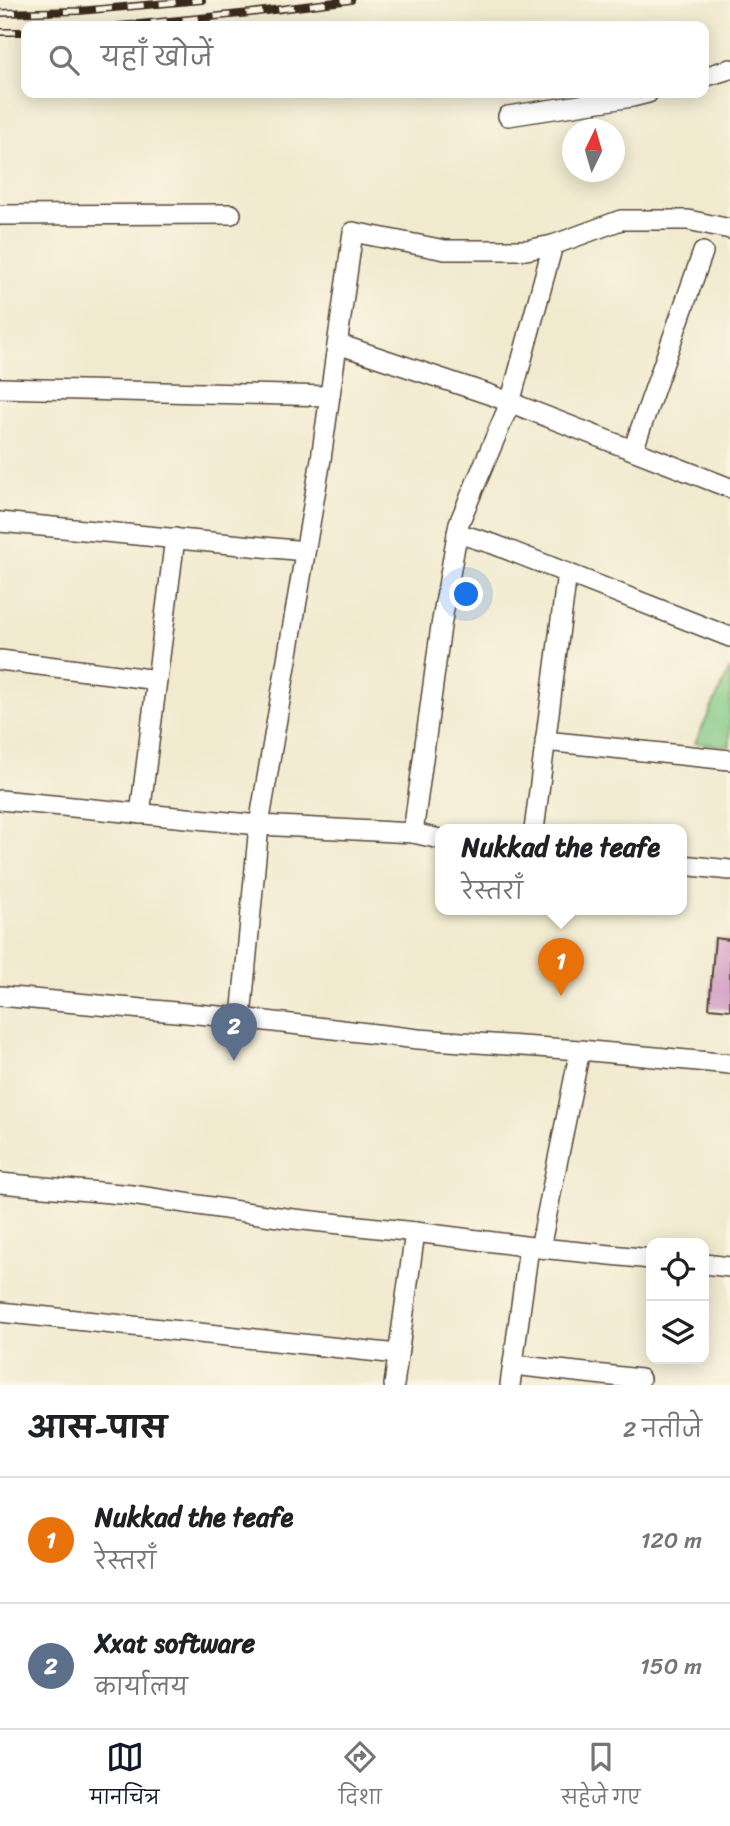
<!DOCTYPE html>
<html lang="hi">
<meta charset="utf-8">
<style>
body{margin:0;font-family:Sriracha,"Playpen Sans Deva",sans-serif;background:#f2f2f2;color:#202124}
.controls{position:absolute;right:21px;bottom:21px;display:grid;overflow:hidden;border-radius:14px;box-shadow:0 4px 18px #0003}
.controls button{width:63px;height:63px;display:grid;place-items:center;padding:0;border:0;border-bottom:2px solid #e0e0e0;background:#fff;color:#202124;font:35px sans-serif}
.compass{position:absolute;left:562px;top:119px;width:63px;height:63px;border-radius:50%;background:#fff;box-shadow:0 4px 18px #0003;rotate:5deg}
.you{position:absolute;left:467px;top:595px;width:24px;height:24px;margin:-18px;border:5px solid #fff;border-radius:50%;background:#1a73e8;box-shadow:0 0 0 10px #1a73e833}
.badge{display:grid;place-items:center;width:46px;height:46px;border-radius:50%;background:#111827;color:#fff;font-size:23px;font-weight:700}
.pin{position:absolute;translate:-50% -58px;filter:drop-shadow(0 2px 4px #0008)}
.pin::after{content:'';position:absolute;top:37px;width:24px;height:21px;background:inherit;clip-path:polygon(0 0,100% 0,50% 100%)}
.popup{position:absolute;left:435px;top:824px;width:252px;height:91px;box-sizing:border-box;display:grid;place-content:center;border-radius:14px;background:#fff;filter:drop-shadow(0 2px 5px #0005);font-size:23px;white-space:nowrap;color:#757577}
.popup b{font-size:26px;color:#202124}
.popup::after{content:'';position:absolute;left:50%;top:100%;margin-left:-14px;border:14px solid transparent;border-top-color:#fff}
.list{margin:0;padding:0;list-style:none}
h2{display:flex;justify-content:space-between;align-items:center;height:91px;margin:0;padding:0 28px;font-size:30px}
h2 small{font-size:23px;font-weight:400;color:#757577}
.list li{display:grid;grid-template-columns:46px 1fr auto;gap:21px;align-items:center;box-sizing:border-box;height:126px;padding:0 28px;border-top:2px solid #e0e0e0}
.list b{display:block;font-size:26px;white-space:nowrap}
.list p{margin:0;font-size:23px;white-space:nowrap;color:#757577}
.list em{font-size:23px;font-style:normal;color:#757577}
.icon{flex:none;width:38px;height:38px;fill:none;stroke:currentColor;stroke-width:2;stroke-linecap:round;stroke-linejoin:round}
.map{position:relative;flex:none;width:730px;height:1385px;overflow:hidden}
.search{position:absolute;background:#fff;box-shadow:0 4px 18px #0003;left:21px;right:21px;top:21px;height:77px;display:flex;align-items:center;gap:18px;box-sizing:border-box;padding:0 24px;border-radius:14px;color:#757577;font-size:26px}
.sheet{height:343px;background:#fff}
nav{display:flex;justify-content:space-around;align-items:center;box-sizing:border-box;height:98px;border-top:2px solid #e0e0e0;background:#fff;font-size:19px;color:#757577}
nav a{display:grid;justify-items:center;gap:4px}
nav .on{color:#111827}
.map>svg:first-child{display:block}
.green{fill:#82c984;stroke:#5e7a51;stroke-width:2}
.building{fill:#cf9ac3}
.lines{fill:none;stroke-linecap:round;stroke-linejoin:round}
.street-casing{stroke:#564739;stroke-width:22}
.street{stroke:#fff;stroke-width:19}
.rail-casing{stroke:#3b2a1e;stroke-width:8}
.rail{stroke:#fcf5e5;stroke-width:5;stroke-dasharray:16;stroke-linecap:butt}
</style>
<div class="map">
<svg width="730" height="1385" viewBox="0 0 730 1385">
<rect width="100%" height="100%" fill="#fcf5e5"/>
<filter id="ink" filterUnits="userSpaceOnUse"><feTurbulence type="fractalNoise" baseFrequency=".0143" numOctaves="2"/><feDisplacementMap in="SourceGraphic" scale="14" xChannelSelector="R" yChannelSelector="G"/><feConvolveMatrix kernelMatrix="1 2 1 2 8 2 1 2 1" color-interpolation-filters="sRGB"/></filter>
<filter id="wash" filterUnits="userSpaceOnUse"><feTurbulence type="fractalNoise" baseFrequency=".00686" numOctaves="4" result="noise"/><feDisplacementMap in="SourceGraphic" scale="28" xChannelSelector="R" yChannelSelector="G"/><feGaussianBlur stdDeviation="1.57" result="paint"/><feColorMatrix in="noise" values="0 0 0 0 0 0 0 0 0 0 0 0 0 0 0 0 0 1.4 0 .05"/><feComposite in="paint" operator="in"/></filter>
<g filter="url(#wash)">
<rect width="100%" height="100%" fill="#f1eacf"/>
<polygon class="green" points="730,669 730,746 695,743"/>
<g id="blocks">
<polygon class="building" points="715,938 730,940 730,1010 709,1008"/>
</g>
</g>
<g filter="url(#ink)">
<use href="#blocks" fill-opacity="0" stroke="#564739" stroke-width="2"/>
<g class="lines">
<g class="street-casing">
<g id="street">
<polyline points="704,77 730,69"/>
<polyline points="508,116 632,97 648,93"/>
<polyline points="0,215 231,214"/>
<polyline points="338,344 491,395 730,488"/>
<polyline points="0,388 330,396"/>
<polyline points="633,450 703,252"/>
<polyline points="0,522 305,551"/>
<polyline points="457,533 493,544 730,637"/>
<polyline points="0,660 157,680"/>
<polyline points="545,741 730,760"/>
<polyline points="0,800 259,825 413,833 440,839"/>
<polyline points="140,814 175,538"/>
<polyline points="534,830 567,573"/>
<polyline points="413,833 441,626 459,523 510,403 553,245"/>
<polyline points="682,865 730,870"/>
<polyline points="0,996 241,1018 259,825 321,459 353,232 445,250 526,250 553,245 621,220 688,220 730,229"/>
<polyline points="241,1018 418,1039 580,1050 730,1064"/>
<polyline points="0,1183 132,1195 285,1218 415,1232"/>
<polyline points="540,1248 580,1050"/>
<polyline points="704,1264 730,1267"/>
<polyline points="0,1312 398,1354"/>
<polyline points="513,1365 640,1379"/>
<polyline points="394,1385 415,1232 540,1248 651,1259"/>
<polyline points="510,1385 529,1247"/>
</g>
</g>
<use href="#street" class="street"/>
<g class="rail-casing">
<g id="rail">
<polyline points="0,13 79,11 202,0"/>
<polyline points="119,26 250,13 351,0"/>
<polyline points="0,32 26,32"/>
</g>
</g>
<use href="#rail" class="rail"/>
</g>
</g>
</svg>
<div class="controls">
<button><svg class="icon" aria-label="locate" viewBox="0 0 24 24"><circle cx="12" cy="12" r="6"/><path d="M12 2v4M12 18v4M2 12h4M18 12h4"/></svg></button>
<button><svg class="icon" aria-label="layers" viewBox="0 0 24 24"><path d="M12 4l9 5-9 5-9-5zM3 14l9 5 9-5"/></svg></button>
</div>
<svg class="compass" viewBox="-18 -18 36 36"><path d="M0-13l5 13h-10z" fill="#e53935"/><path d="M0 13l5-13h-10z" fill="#757577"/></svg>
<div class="you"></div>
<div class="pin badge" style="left:561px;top:996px;background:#e8710a">1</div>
<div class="popup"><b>Nukkad the teafe</b>रेस्तराँ</div>
<div class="pin badge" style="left:234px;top:1061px;background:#5c6f8a">2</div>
<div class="search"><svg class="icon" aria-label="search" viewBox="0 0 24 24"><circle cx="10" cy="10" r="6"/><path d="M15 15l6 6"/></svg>यहाँ खोजें</div>
</div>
<section class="sheet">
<h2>आस-पास<small>2 नतीजे</small></h2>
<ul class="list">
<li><span class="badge" style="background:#e8710a">1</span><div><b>Nukkad the teafe</b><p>रेस्तराँ</p></div><em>120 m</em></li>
<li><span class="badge" style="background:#5c6f8a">2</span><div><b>Xxat software</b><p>कार्यालय</p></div><em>150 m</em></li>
</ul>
</section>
<nav>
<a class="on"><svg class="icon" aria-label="map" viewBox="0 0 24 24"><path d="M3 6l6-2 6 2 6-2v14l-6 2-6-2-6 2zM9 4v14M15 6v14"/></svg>मानचित्र</a>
<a><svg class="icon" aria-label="directions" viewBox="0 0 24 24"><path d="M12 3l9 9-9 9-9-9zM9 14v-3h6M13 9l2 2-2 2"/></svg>दिशा</a>
<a><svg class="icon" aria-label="saved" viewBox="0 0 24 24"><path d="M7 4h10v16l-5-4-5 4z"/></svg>सहेजे गए</a>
</nav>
